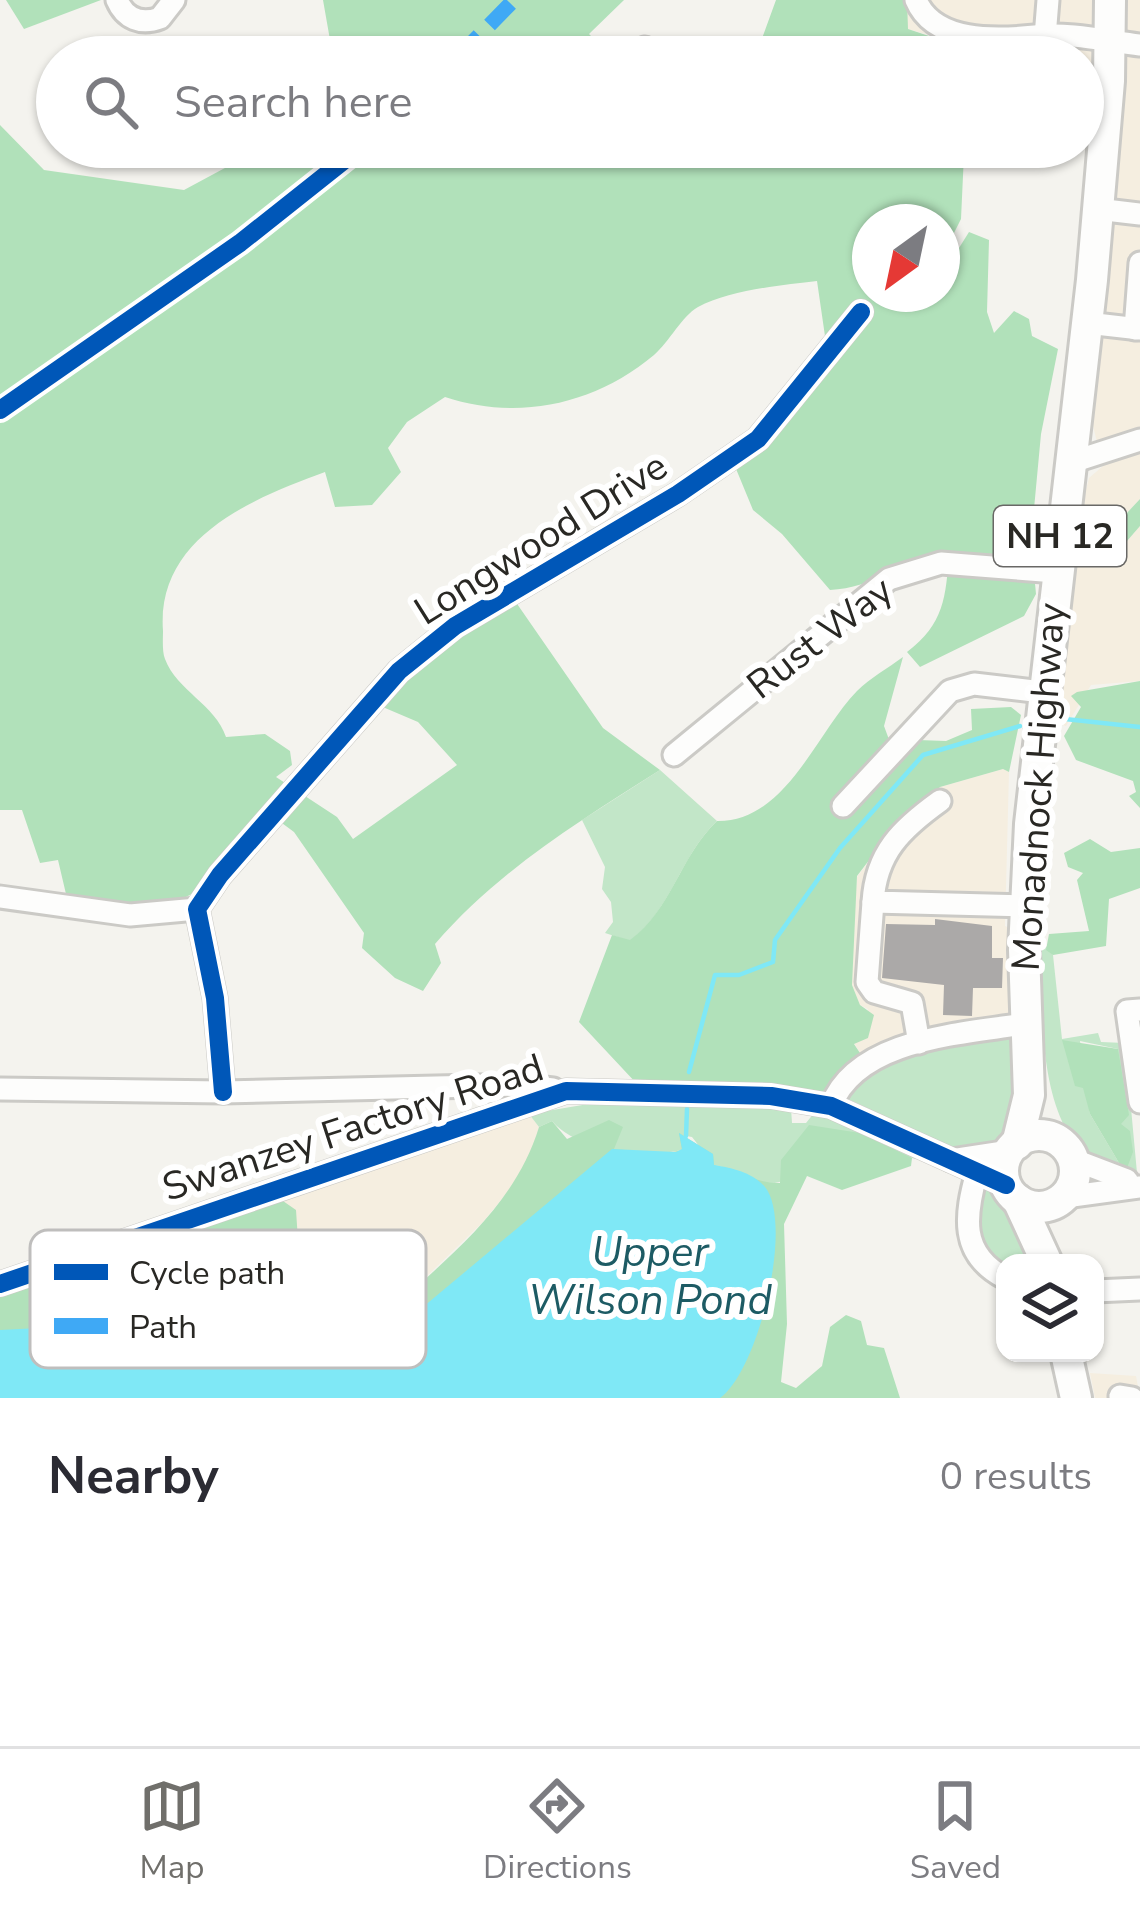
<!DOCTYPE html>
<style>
body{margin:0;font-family:"Nunito Sans",sans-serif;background:#f7f7f7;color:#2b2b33}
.controls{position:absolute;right:36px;bottom:36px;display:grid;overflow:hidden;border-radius:24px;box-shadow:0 3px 9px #0004}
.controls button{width:108px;height:108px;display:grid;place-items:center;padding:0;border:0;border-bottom:3px solid #e1e1e2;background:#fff;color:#2b2b33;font:60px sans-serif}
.compass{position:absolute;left:852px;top:204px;width:108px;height:108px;border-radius:50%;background:#fff;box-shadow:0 3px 9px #0004;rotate:213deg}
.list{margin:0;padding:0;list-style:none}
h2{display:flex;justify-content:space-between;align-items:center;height:156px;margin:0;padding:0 48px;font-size:51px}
h2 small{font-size:39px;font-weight:400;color:#7c7c81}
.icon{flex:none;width:66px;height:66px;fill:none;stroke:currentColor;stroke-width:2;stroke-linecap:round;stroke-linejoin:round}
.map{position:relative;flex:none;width:1140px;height:1398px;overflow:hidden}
.search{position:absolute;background:#fff;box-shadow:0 3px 9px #0004;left:36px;right:36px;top:36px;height:132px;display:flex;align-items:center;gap:30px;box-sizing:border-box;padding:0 42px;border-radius:66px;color:#7c7c81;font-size:45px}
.sheet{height:348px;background:#fff}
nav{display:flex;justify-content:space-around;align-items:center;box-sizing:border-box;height:168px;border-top:3px solid #e1e1e2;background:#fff;font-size:33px;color:#7c7c81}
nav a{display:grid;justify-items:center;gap:6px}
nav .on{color:#706f6b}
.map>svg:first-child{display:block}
.commercial{fill:#f5eee0}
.green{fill:#c2e6c8;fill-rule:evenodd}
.forest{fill:#b1e1ba;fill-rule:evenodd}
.water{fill:#7fe8f6}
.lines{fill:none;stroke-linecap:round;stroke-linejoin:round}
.stream{stroke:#7fe8f6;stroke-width:4.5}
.building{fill:#aba9a8}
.minor-casing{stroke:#cbcac6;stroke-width:27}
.highway-casing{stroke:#cbcac6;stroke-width:36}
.minor{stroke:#fdfdfc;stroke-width:21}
.highway{stroke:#fdfdfc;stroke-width:30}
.quiet{stroke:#3fa9f5;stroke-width:15;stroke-dasharray:30 15;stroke-linecap:butt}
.cycleway-casing{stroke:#fff;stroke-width:26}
.cycleway{stroke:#0057b8;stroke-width:18}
.labels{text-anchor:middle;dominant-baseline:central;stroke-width:12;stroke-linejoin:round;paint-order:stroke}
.shield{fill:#fff;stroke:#696866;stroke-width:3}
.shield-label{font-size:36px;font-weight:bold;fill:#292824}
.street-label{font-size:39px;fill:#292824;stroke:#fff}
.water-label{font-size:42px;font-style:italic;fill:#1d5b64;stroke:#fff}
.key{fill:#fff;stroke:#bfbebd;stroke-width:3}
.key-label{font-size:33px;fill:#292824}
</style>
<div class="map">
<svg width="1140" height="1398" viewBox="0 0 1140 1398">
<rect width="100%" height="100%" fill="#f4f3ee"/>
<g class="commercial">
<polygon points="907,0 1097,0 1092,69 1083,69 1083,57 971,57 968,49 946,39 907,29"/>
<polygon points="1126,0 1140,0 1140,499 1125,515 1108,507 1077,550 1092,558 1105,550 1114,556 1140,526 1140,681 1091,685 1066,726 1057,723 1082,505 1089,478 1103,466 1090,414 1117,183"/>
<polygon points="1003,769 1009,772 1005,926 1009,928 1010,1016 864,1059 854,1043 868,1009 860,1005 852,985 851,957 857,877 899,821 940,787"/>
<polygon points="529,1114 539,1127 526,1170 482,1223 401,1301 378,1301 386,1266 379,1257 363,1274 321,1288 300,1286 283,1195"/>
<polygon points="1090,1373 1136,1376 1140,1398 1095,1398"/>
</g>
<g class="green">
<path d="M 660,770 L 717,821 C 680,856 672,909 630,941 L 605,933 L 613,922 L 611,902 L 602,889 L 605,867 L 582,820 Z"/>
<path d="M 1042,941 L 1053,955 L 1062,1039 L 1098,1033 L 1101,1042 L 1125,1043 L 1137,1173 C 1033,1174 1041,1012 1042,941 ZM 1080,1041 L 1118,1049 L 1120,1123 L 1129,1150 L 1122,1168 L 1090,1114 Z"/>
<path d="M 1010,1037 L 1022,1112 L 1013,1139 L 974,1152 L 954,1149 L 846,1098 C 865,1051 965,1040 1010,1037 Z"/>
<path d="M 612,1100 L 791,1108 L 792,1123 L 806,1123 L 814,1113 L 835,1117 L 922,1160 L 902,1156 L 860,1133 C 836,1148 787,1193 758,1182 C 741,1176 732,1168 714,1165 L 692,1137 L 686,1136 L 682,1150 C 643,1158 579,1152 552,1121 L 539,1127 L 529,1114 Z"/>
<path d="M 980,1185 C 1019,1199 1022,1226 1033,1263 L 1005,1263 L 1005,1271 L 978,1244 Z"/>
</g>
<g class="forest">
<polygon points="6,0 101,0 24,29"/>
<polygon points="323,0 624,0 589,34 612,57 333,57"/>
<polygon points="776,0 907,0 908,29 968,49 971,57 756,55"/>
<path d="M 0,125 L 44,170 L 184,190 L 264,147 L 981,147 L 964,154 L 961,219 L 948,245 L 954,256 L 969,232 L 989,240 L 987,312 L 994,333 L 1014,311 L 1029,319 L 1032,336 L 1058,349 L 1041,434 L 1031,541 L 1036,594 L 1024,616 L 920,667 L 907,652 C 944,624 946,597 949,553 C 906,561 873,588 830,590 L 782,534 L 753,510 L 734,464 L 826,343 L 817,281 C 782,285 730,290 698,307 C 681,317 670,341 654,355 C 594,405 518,421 445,397 L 407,422 L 388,448 L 401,472 L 372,505 L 335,507 L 325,472 C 251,499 156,538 163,631 C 163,639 162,652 165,659 C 177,691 215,704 226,737 L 265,734 L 290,751 L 292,765 L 276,777 L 337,817 L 353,839 L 457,765 L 418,722 L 378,705 L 432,652 L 513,598 L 603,728 L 660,770 C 578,822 499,870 435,944 L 441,963 L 423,991 L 395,978 L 362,948 L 364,933 L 294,832 L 267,812 C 192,907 188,919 66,894 L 58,860 L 40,863 L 22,810 L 0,810 ZM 870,222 L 942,222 L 942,294 L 870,294 Z"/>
<polygon points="1140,489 1140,526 1114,556 1105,551 1092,558 1079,551 1108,507 1122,507 1126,514 1140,499"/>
<path d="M 903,657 L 884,726 L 894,753 L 875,780 L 881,784 L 918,740 L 946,741 L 972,730 L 971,709 L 1011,707 L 1021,715 L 1009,772 L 1003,769 L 940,787 L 899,821 L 857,876 L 852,985 L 860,1005 L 874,1015 L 868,1038 L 854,1044 L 864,1059 L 824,1093 L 812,1095 L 637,1084 L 579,1022 L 612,935 L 630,940 C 672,909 680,856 717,821 C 786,822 816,733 857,691 C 870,678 888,668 903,657 Z"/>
<polygon points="1140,681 1140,808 1129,796 1136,792 1133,781 1076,760 1064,736 1081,707 1071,696 1077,692"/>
<polygon points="1090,839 1111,852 1140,848 1140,888 1109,899 1106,946 1053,955 1046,950 1049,934 1089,931 1077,880 1083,873 1068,867 1064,853"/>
<polygon points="1062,1040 1118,1049 1129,1115 1121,1124 1130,1131 1133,1152 1127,1168 1122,1168 1090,1114 1083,1088 1075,1086"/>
<path d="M 609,1120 L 623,1127 L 614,1149 L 664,1154 L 682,1150 L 679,1133 L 713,1154 L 714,1165 C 739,1169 755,1184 780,1183 L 781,1160 L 809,1125 L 860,1133 L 912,1158 L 911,1166 L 842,1190 L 807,1176 L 784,1224 L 787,1324 L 781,1382 L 796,1388 L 822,1366 L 830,1327 L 846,1315 L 861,1321 L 867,1345 L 884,1348 L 900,1398 L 0,1398 L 0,1296 L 283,1201 L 296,1210 L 301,1286 C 332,1290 358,1279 379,1256 L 386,1266 L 379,1300 L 401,1301 C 458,1249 516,1202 539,1127 L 552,1121 L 567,1139 Z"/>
</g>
<path class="water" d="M 679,1133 L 713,1154 L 714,1165 C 732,1168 752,1172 765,1187 C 794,1223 759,1370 720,1398 L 0,1398 L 0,1330 L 39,1328 L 74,1338 L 238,1318 L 368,1318 L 409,1312 L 423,1307 L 612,1149 L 676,1152 L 682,1149 Z"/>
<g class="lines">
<g class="stream">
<polyline points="1065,719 1140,727"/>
<polyline points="689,1072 715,975 739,975 773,962 775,940 840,848 923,755 1020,726"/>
<polyline points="686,1136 687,1109"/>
</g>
</g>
<polygon class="building" points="935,919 992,926 992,958 1003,958 1002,988 973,988 972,1016 943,1015 944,985 882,978 886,924 935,925"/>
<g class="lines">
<g class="minor-casing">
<g id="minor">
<path d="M 117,0 C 125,19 141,25 160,18 L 174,0"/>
<path d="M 916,0 C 934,43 996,40 1035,36 C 1068,32 1107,41 1140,45"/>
<polyline points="1045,37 1048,0"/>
<polyline points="645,48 656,57"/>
<polyline points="1083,81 1109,81"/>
<polyline points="1097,209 1140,214"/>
<polyline points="1087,323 1140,329"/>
<polyline points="1135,329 1140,263"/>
<polyline points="1069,463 1140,440"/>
<polyline points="674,755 889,579 941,563 1056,572"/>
<path d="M 940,801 C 901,829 876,853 873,902 L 1025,906"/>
<polyline points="843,806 950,691 974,684 1042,692"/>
<polyline points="0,897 130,915 197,909"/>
<polyline points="873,902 867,982 874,992 912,1003 919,1043"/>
<polyline points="1140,1010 1127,1011 1140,1102"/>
<polyline points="0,1089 223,1092 518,1085 553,1089"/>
<polyline points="223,1092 215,998 197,909 220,875 399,671 455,626 678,494 758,439 861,312"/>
<path d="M 831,1106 C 857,1038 963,1034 1024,1024"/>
<polyline points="1072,1159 1127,1180"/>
<polyline points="951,1160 1010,1151"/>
<path d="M 977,1172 C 965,1215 959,1254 1005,1278"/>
<polyline points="1065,1197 1140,1187"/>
<polyline points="0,1284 566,1091 771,1096 831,1106 1006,1185"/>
<polyline points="1095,1291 1140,1289"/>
<polyline points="1120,1396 1132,1398"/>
</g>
</g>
<g class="highway-casing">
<g id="highway">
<circle cx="1039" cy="1171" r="36"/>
<polyline points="1017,1144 1029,1095 1024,950 1030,824 1092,280 1109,81 1110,0"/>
<polyline points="1018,1200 1047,1263"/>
<polyline points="1066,1353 1076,1398"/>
</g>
</g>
<use href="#minor" class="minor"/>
<use href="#highway" class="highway"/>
<polyline class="quiet" points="458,57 514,0"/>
<g class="cycleway-casing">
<g id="cycleway">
<polyline points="0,410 240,243 361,147"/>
<polyline points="223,1092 215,998 197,909 220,875 399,671 455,626 678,494 758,439 861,312"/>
<polyline points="0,1284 566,1091 771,1096 831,1106 1006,1185"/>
</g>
</g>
<use href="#cycleway" class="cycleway"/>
</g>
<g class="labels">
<rect class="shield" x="994" y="506" width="132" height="60" rx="9"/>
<g class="shield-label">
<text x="1060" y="536">NH 12</text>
</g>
<g class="street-label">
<text transform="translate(541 539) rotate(-32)">Longwood Drive</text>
<text transform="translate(820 638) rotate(-38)">Rust Way</text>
<text transform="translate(1039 787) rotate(-86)">Monadnock Highway</text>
<text transform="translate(353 1128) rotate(-18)">Swanzey Factory Road</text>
</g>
<g class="water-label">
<text x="650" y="1252">Upper<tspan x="650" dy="48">Wilson Pond</tspan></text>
</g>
</g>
<rect x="30" y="1230" width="396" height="138" rx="18" class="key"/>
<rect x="54" y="1264" width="54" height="16" fill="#0057b8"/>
<rect x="54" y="1318" width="54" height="16" fill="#3fa9f5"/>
<g class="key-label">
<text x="129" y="1284">Cycle path</text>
<text x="129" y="1338">Path</text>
</g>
</svg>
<div class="controls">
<button><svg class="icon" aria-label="layers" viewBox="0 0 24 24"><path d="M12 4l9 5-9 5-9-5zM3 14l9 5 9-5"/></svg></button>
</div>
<svg class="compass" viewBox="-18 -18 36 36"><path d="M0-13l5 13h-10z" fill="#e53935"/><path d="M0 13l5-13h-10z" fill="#7c7c81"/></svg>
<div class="search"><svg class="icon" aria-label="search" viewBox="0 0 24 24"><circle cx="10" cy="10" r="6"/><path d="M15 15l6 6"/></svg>Search here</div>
</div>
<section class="sheet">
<h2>Nearby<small>0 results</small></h2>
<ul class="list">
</ul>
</section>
<nav>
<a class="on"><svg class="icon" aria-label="map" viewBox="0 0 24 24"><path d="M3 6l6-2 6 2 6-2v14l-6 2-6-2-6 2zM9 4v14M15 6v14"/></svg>Map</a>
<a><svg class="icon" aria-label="directions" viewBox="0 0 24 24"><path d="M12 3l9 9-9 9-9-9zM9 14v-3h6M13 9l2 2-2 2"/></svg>Directions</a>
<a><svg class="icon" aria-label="saved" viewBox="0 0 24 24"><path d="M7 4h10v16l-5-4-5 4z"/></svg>Saved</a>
</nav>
